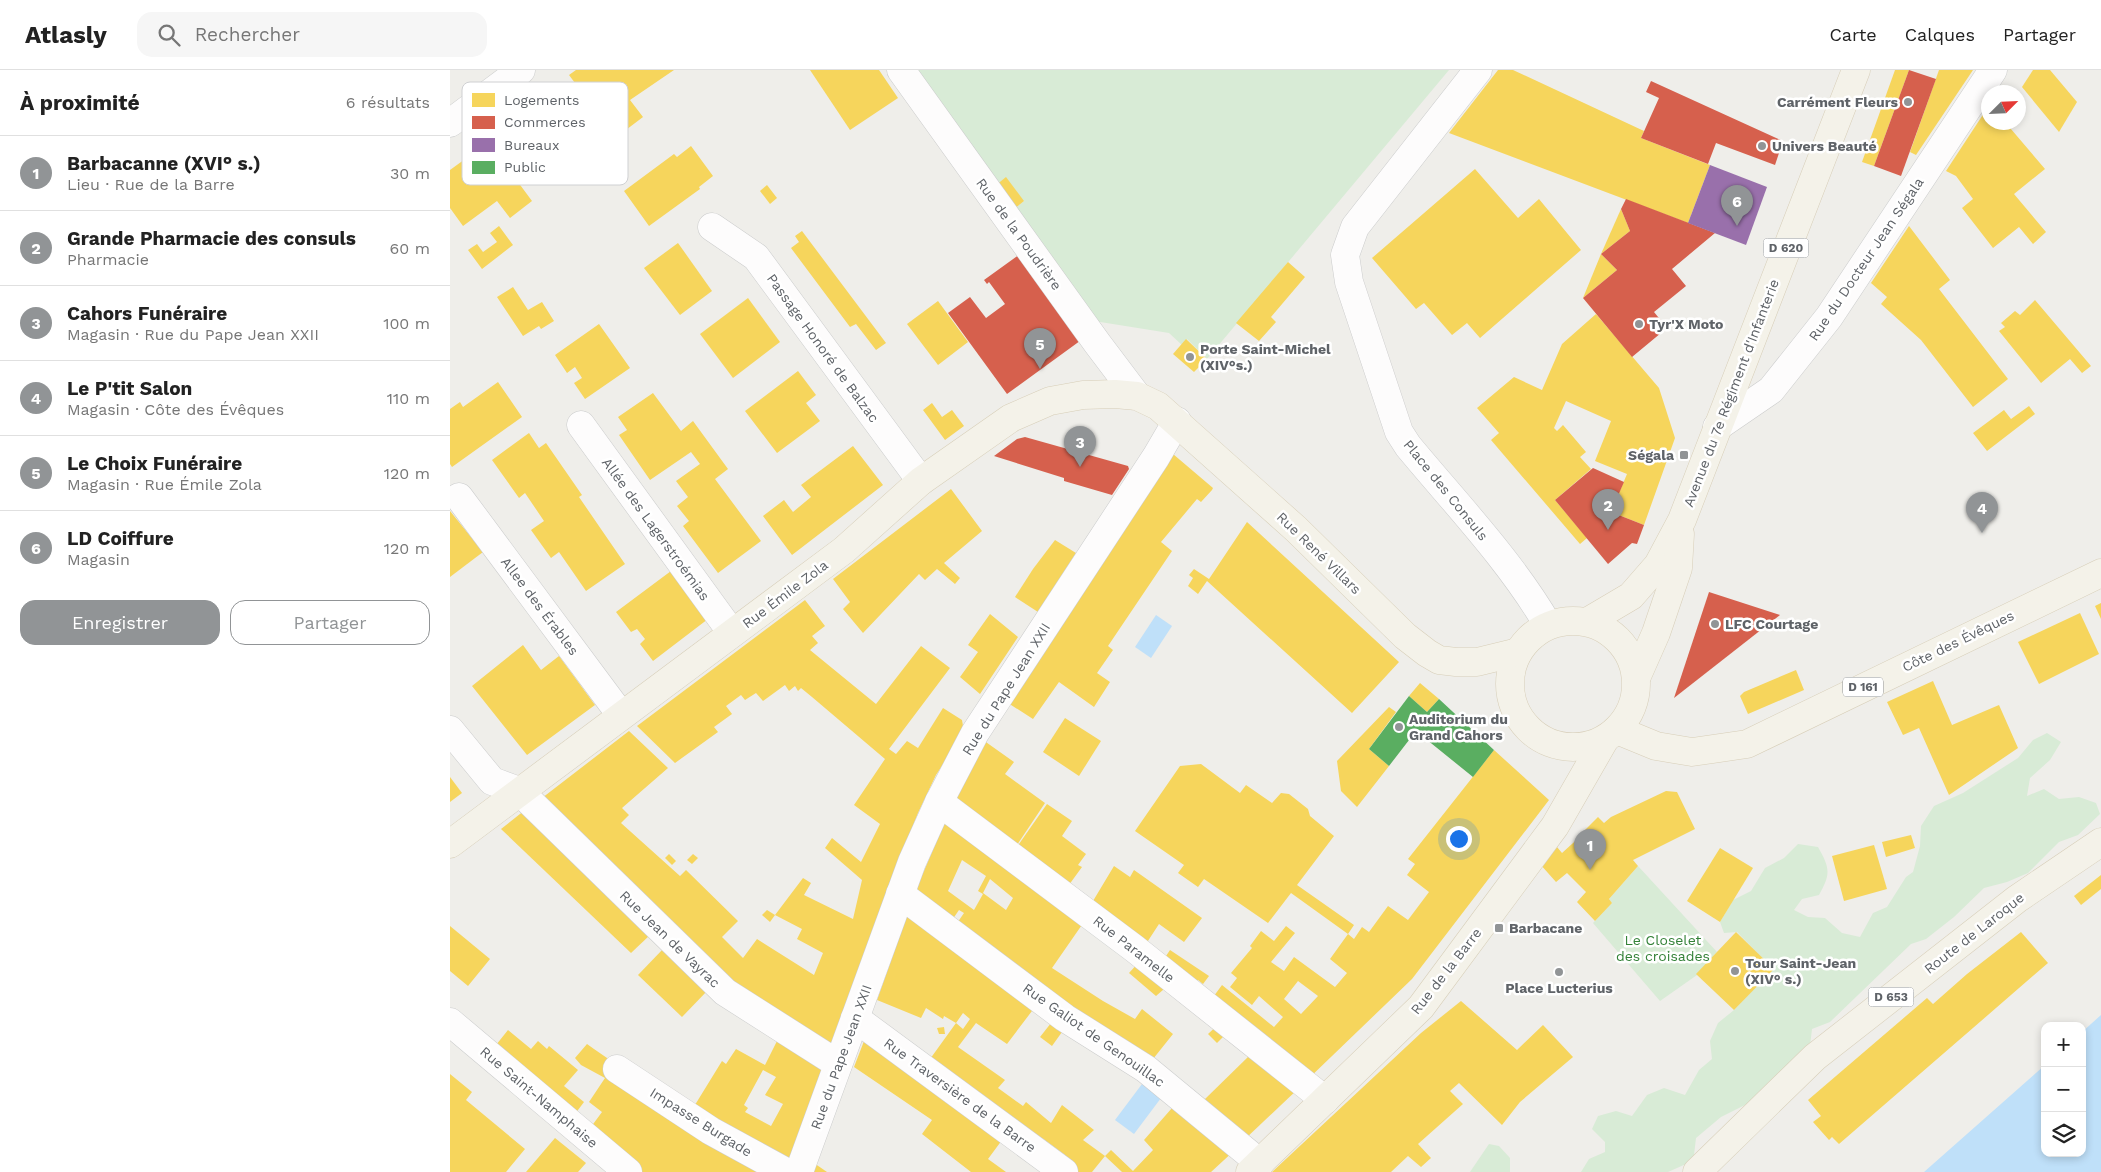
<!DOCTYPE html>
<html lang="fr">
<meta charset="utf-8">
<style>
body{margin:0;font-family:"Work Sans",sans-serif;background:#f6f6f6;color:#222}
.controls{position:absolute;right:15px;bottom:15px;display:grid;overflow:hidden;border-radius:10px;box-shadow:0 2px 8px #0003}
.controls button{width:45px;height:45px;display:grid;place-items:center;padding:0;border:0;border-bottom:1px solid #e0e0e0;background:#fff;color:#222;font:25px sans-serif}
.compass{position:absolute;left:1531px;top:15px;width:45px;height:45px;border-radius:50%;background:#fff;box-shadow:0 2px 8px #0003;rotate:66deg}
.you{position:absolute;left:1008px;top:768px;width:18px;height:18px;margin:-12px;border:4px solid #fff;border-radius:50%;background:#1a73e8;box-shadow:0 0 0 8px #1a73e833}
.badge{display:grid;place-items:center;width:32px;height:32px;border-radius:50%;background:#919496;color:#fff;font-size:16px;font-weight:700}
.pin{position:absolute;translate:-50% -41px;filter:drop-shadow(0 1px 2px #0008)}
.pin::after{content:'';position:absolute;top:26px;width:18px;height:15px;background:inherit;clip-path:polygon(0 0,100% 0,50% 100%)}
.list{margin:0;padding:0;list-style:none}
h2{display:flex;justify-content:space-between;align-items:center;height:65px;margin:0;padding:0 20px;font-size:21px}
h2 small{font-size:16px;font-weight:400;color:#767676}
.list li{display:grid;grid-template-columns:32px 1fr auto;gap:15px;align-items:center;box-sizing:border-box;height:75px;padding:0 20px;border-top:1px solid #e0e0e0}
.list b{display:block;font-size:19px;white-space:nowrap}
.list p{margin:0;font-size:16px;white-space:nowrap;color:#767676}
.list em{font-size:16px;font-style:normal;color:#767676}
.actions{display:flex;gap:10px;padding:15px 20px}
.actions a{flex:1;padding:11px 0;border:1px solid #919496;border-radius:15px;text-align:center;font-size:18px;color:#919496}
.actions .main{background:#919496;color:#fff}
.icon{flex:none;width:28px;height:28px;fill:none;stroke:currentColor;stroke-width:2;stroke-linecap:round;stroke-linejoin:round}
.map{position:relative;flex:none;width:1651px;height:1102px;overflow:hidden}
header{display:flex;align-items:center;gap:30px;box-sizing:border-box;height:70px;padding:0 25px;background:#fff;border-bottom:1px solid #e0e0e0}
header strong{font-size:24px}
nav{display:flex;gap:28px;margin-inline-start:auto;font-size:18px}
.search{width:350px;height:45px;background:#f6f6f6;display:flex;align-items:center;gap:12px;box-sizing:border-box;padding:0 18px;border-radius:15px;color:#767676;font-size:19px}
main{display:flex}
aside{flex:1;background:#fff}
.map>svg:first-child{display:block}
.green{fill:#d8ebd6}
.water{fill:#bfe0f9}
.homes{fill:#f6d55c;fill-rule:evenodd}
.shops{fill:#d6604d}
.offices{fill:#9970ab}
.public{fill:#5aae61}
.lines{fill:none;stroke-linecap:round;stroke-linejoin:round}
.minor-casing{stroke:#cbcccc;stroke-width:29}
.major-casing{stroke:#d7ceb8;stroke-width:29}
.minor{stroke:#fdfcfc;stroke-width:28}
.major{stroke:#f4f2e9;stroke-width:28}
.poi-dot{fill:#919496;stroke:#fff;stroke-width:2}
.labels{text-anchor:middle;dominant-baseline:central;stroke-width:5;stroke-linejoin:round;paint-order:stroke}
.shield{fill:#fff;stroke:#8f9295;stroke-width:1}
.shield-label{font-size:12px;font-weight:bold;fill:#5f6368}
.poi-label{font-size:14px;font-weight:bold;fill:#5f6368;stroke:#fff;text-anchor:start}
.street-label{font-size:14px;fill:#5f6368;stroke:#fff}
.park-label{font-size:14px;fill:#348238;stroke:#fff}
.key{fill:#fff;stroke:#cfd0d2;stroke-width:1}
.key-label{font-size:14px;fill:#5f6368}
</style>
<header>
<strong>Atlasly</strong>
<div class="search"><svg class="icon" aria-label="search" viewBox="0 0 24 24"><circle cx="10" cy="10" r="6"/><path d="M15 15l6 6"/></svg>Rechercher</div>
<nav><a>Carte</a><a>Calques</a><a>Partager</a></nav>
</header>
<main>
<aside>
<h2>À proximité<small>6 résultats</small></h2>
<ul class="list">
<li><span class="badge">1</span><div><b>Barbacanne (XVI° s.)</b><p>Lieu · Rue de la Barre</p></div><em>30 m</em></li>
<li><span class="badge">2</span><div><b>Grande Pharmacie des consuls</b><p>Pharmacie</p></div><em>60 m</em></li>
<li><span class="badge">3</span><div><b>Cahors Funéraire</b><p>Magasin · Rue du Pape Jean XXII</p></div><em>100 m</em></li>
<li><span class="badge">4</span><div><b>Le P'tit Salon</b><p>Magasin · Côte des Évêques</p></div><em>110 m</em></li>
<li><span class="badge">5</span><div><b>Le Choix Funéraire</b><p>Magasin · Rue Émile Zola</p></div><em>120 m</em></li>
<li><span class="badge">6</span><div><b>LD Coiffure</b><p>Magasin</p></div><em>120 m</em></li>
</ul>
<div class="actions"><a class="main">Enregistrer</a><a>Partager</a></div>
</aside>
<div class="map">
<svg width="1651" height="1102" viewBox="0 0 1651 1102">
<rect width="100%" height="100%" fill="#efeeea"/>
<g class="green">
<polygon points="464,0 999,0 757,289 737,269 732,275 719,263 644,251 563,140 574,131 545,116"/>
<path d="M 1597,663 L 1611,672 L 1600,690 L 1580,708 L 1577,726 L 1594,719 L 1609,729 L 1629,727 L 1646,733 L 1650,744 L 1628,765 L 1609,772 L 1578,803 L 1557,812 L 1534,818 L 1504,847 L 1476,869 L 1461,874 L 1380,952 L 1362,959 L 1359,984 L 1303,1031 L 1271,1047 L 1246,1068 L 1244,1085 L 1236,1094 L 1218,1102 L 1131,1102 L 1139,1089 L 1155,1082 L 1155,1072 L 1142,1059 L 1148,1046 L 1166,1041 L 1182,1046 L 1197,1025 L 1214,1018 L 1235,1025 L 1249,1000 L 1262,989 L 1260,971 L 1268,953 L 1284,940 L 1323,899 L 1287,862 L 1274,863 L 1270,852 L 1283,830 L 1301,821 L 1315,798 L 1334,788 L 1348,774 L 1368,777 C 1380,798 1381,804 1369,825 L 1352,829 L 1344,840 L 1358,847 L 1375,848 L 1392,863 L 1410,867 L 1423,843 L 1437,837 L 1456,807 L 1463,802 L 1470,776 L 1471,756 L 1484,736 L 1513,723 L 1568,688 L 1583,670 Z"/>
<polygon points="1188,796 1267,882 1247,905 1210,931 1143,853 1162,833 1159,829"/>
<polygon points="1039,1074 1049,1076 1060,1088 1060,1102 1020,1102"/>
</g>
<g class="water">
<polygon points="706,545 722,556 701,588 685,577"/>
<polygon points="1651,945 1651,1102 1474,1102 1595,995 1595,1083 1632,1083 1632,962"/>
<polygon points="692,1014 711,1028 684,1064 665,1050"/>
</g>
<g class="homes">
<polygon points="126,0 224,0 180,30 193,47 160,72 134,38 140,33 119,5"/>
<polygon points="360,0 429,0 448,28 400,60"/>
<polygon points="1048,0 1063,0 1194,61 1191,68 1260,95 1238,153 999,63"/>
<polygon points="1445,0 1459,0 1424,96 1412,92"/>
<polygon points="1489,0 1523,0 1466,85 1460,82"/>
<polygon points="1583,0 1600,0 1627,32 1609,62 1572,17"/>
<polygon points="1538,37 1538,52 1555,52 1595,99 1564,124 1596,162 1583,174 1569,157 1543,178 1512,138 1523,129 1506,106 1496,101"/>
<polygon points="40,74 82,131 60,148 47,131 13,156 0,138 0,100 22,84 24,86"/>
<polygon points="241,76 263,106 249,117 250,119 199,156 174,121 224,84 227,87"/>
<polygon points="1025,99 1068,148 1089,129 1131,180 1030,268 1017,253 1002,265 974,233 966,239 922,188"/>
<polygon points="556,107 574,131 563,140 545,116"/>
<polygon points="317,115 327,128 320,134 310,121"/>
<polygon points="1171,139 1180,161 1151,184"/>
<polygon points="49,156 63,175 32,199 18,180 27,174 33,182 47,172 40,163"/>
<polygon points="1459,156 1500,210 1489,219 1558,309 1523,337 1471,270 1431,234 1437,227 1421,213"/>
<polygon points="352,161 436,273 426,280 406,254 400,257 341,178 349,172 345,166"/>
<polygon points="228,173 262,221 230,245 194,198"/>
<polygon points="1151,184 1167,200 1133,228"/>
<polygon points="838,192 855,207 821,247 826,252 809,271 786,253"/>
<polygon points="63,217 78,240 92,232 104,251 91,259 89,256 73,266 47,227"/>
<polygon points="298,228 330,272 283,308 250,264"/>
<polygon points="1585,230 1641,296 1632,303 1620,289 1591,313 1549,261 1555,257 1551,253 1565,241 1570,245"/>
<polygon points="488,231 518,272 488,295 457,254"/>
<polygon points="1146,244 1209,318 1225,368 1194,455 1161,442 1177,404 1145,391 1161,351 1116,331 1104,358 1107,361 1113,355 1136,382 1130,387 1141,399 1105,430 1137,468 1130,474 1041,370 1049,363 1027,338 1064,307 1092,320 1112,274"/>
<polygon points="149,254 180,298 135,329 124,313 132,308 125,297 117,303 105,285"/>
<polygon points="736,269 757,289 744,302 723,284"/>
<polygon points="348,301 366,325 356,333 370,351 327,383 295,341"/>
<polygon points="48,312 72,347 2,397 0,394 0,339 10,332 13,337"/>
<polygon points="203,323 231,361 243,351 278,399 265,409 311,471 268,503 233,456 239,451 227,436 238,427 226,411 250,394 241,382 200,410 169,365 177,360 168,347"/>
<polygon points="482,333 492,347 502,340 514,356 495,370 473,340"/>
<polygon points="1579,336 1585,344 1537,381 1523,363 1554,340 1561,349"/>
<polygon points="79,363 89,378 96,373 132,425 129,427 175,494 136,521 109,482 101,488 81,460 94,451 75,423 69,428 42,390"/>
<polygon points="403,376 433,415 342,485 313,446 334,430 343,442 361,427 351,415"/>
<polygon points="723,384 763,418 762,420 751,432 747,429 711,472 722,481 658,576 663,580 647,603 660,612 644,637 609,612 583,649 558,633"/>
<polygon points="501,419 532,461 494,493 510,508 505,514 487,499 475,510 469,504 413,563 393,539 400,532 383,509"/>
<polygon points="0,441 33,482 0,507"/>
<polygon points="797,452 949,592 902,643 757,511 748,524 738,516 743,508 739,505 744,499 759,509"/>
<polygon points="605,470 626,483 588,542 565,527 583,499"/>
<polygon points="221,501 258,549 203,591 190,574 195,569 187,559 181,562 166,542"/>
<polygon points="355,530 375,556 362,566 368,573 360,580 426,634 471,576 500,598 439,679 446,684 457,671 468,678 493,638 512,650 514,662 486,705 468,743 450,789 384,979 278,908 92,728 179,661 218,698 172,738 179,745 171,753 230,806 236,800 288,851 272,867 293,888 307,869 364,905 373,883 347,869 352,859 325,845 353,808 361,813 354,825 403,849 412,810 375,778 382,768 411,792 430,754 404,735 435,689 362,627 351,618 348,621 345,616 339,621 335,615 313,631 306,623 295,630 291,625 276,636 282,644 264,657 268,662 225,693 187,656"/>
<polygon points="1651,533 1651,549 1645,536"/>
<polygon points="1630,543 1649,584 1589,614 1568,572"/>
<polygon points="540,544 568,567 530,624 510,607 528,582 518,575"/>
<polygon points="73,575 91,600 109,586 145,635 77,685 22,616"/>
<polygon points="1346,600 1354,620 1298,644 1290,626 1294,622"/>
<polygon points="1483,611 1502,655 1549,635 1568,678 1499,725 1469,658 1453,665 1437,632"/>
<polygon points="970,613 989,629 977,642 959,626"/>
<polygon points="939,637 946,642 919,679 939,696 907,737 891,721 887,691"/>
<polygon points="615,648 651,671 629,706 593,682"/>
<polygon points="533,670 564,692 555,704 595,733 563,781 501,738"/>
<path d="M 1044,680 L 1099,730 L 962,909 L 855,1012 L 758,934 L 772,915 L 824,957 L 833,947 L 809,926 L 802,935 L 780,917 L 787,908 L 781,903 L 802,878 L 800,876 L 811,861 L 824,871 L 836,856 L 845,863 L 821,892 L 834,901 L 844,887 L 885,917 L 897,903 L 880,889 L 898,864 L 904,869 L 912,857 L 919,862 L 938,836 L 958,850 L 979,822 L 957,805 L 965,794 L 958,789 ZM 848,911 L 868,926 L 851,944 L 834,929 Z"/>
<polygon points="751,694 790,723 796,715 822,733 831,723 839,724 858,739 860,746 884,766 847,815 904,855 898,864 841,823 818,853 754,809 748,817 728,803 734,795 685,761 730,696"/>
<polygon points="0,707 12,723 0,732"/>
<polygon points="1216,721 1227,722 1245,759 1183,790 1188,796 1159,829 1162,833 1145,851 1127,832 1136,822 1117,803 1106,812 1090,794 1107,777 1112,783 1133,764 1132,763 1148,747 1154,753 1161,747"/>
<polygon points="597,734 622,751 612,766 636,784 628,795 632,797 616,819 564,781"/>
<polygon points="75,740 200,865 181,883 51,759"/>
<path d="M 497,747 L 636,849 L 602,898 L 653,931 L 685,949 L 692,939 L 723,964 L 699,994 L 503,859 L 514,843 L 509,840 L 498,856 L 462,829 ZM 512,790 L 536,806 L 528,821 L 533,824 L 524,840 L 498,821 ZM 540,809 L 563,828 L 556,840 L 533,823 Z"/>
<polygon points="1461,765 1465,778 1436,787 1432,772"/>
<polygon points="1424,775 1437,819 1394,831 1382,786"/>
<polygon points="1270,778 1303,798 1270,852 1237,831"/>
<polygon points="219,784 226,791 222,795 215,788"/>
<polygon points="243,784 248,788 242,794 237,790"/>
<polygon points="664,796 680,807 684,800 752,848 734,872 709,854 694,877 640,836"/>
<polygon points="1651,805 1651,819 1631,835 1624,826"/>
<polygon points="317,840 325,845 320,852 312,845"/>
<path d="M 459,840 L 588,933 L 557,974 L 526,953 L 508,977 L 555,1010 L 548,1018 L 573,1036 L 576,1032 L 601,1053 L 612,1035 L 644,1060 L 633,1070 L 655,1086 L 642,1102 L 623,1102 L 609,1092 L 615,1085 L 592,1068 L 587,1076 L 475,996 L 506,953 L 494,946 L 493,949 L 476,938 L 471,948 L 427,930 ZM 513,943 L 520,949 L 513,959 L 506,953 Z"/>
<polygon points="0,856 40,889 18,916 0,901"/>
<polygon points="1286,862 1324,899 1284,940 1246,904"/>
<polygon points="1571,862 1598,893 1389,1074 1382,1067 1379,1070 1363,1052 1371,1046 1358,1030 1477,928 1483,934 1517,904"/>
<polygon points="214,878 258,920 232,947 188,905"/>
<polygon points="720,880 759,906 753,914 748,910 740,918 716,886"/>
<polygon points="690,891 721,913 706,926 679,903"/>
<polygon points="1011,931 1067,980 1093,955 1123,987 1070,1032 1052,1055 1009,1013 1000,1021 1013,1034 968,1074 981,1088 971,1097 958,1086 941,1102 822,1102 971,963"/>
<polygon points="605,948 617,955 602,976 590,967"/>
<polygon points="771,952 780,960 767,973 758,964"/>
<polygon points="494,957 495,964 489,964 487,958"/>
<polygon points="58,960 81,979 88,971 97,979 99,976 128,1000 114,1016 134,1032 122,1048 42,980"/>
<polygon points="416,966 555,1066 538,1089 556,1102 521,1102 472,1064 482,1050 404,997"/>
<path d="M 328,969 L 377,998 L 336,1098 L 240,1043 L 272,991 L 276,994 L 286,979 L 315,995 ZM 313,1000 L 326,1007 L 315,1025 L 333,1034 L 321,1056 L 295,1042 L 298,1038 L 294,1035 Z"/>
<polygon points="137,974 144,979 322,1102 190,1102 138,1061 152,1042 139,1032 155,1008 131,995 125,988"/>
<polygon points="800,985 849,1018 794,1070 754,1030"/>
<polygon points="0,1004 22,1022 16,1030 75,1079 56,1102 0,1102"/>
<polygon points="729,1030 786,1079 761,1102 672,1102 655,1086 661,1080 683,1101 703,1080 694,1070"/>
<polygon points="105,1068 136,1093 128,1102 76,1102"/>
<polygon points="361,1091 377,1102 357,1102"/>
</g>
<g class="shops">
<polygon points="1459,0 1486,9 1451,106 1424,96"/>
<polygon points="1201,11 1333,71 1325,95 1266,73 1258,94 1191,68 1209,28 1196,22"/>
<polygon points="1176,129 1265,163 1222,199 1236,216 1204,242 1217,258 1182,287 1133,228 1167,200 1151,184 1180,161 1171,139"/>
<polygon points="573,182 634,268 557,324 498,243 520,227 536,248 555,234 539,212 537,214 534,210"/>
<polygon points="575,367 678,396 679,399 662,425 614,411 614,408 544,386 567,369"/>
<polygon points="1143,398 1174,412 1161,442 1194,455 1187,474 1182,473 1158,494 1105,430"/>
<polygon points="1259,522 1330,545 1224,628"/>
</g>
<polygon class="offices" points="1260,95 1317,117 1296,175 1238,153"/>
<polygon class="public" points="959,626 977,642 989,629 1044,680 1023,707 966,661 939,696 919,679"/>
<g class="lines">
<g class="minor-casing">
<g id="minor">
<polyline points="451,0 647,273 687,326"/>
<path d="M 1028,0 L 905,157 L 895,185 L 899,212 L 949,362 L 958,376 C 1006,434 1060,490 1098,555"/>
<polyline points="0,53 71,0"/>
<polyline points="262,157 306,187 471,411"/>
<polyline points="131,355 282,563"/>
<polyline points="1267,357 1321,320 1379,247 1543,0"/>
<polyline points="9,427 171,645"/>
<polyline points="0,660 42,711 69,721 275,922 388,994"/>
<polyline points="489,732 685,879 875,1030"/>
<polyline points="450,824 615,948 696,999 810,1093"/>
<polyline points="405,948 614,1102"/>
<polyline points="0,952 178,1102"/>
<polyline points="167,999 261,1061 336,1102"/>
<polyline points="349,1102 462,792 489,732 525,663 706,387 727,351"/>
</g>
</g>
<g class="major-casing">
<g id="major">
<circle cx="1123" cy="614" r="63"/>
<polyline points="1137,552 1181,526 1208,495 1232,450 1406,0"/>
<polyline points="1187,606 1206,563 1228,498 1230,464"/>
<polyline points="1167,660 1206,676 1242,682 1297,674 1651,503"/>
<polyline points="0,774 394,480 471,411 561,348 600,331 633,325 665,324 687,326 708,336 846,459 955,566 977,583 989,590 1006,592 1027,592 1068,582"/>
<polyline points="800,1102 971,937 1105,756 1155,669"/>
<polyline points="1247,1102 1365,987 1567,829 1651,772"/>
</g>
</g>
<use href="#minor" class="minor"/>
<use href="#major" class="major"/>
</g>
<g class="poi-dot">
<circle cx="1458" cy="32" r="5"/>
<circle cx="1312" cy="76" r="5"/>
<circle cx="1189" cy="254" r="5"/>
<circle cx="740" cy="287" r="5"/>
<rect x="1229" y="380" width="10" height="10" rx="2.5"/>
<circle cx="1265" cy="554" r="5"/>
<circle cx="949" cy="657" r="5"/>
<rect x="1044" y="853" width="10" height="10" rx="2.5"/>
<circle cx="1285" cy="901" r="5"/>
<circle cx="1109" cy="902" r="5"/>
</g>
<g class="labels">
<g class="shield">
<rect x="1313.5" y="168.5" width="45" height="19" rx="4"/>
<rect x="1393" y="607.5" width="40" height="19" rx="4"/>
<rect x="1418.5" y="917.5" width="45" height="19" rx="4"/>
</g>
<g class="shield-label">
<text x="1336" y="178">D 620</text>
<text x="1413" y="617">D 161</text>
<text x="1441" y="927">D 653</text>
</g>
<g class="poi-label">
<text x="1448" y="32" text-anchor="end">Carrément Fleurs</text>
<text x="1322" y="76">Univers Beauté</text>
<text x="1199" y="254">Tyr'X Moto</text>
<text x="750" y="279">Porte Saint-Michel<tspan x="750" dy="16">(XIV°s.)</tspan></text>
<text x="1224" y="385" text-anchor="end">Ségala</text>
<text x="1275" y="554">LFC Courtage</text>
<text x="959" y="649">Auditorium du<tspan x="959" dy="16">Grand Cahors</tspan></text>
<text x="1059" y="858">Barbacane</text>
<text x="1295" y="893">Tour Saint-Jean<tspan x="1295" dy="16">(XIV° s.)</tspan></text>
<text x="1109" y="918" text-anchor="middle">Place Lucterius</text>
</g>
<g class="street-label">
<text transform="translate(569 164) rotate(54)">Rue de la Poudrière</text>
<text transform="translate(1416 189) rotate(-56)">Rue du Docteur Jean Ségala</text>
<text transform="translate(373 278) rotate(54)">Passage Honoré de Balzac</text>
<text transform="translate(1281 323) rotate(-69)">Avenue du 7e Régiment d'Infanterie</text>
<text transform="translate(996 420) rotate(51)">Place des Consuls</text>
<text transform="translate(206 459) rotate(54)">Allée des Lagerstroémias</text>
<text transform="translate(869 483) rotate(44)">Rue René Villars</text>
<text transform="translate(335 524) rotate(-37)">Rue Émile Zola</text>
<text transform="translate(90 536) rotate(53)">Allee des Érables</text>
<text transform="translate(1508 571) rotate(-26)">Côte des Évêques</text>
<text transform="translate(556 619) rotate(-58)">Rue du Pape Jean XXII</text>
<text transform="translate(1524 863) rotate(-38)">Route de Laroque</text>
<text transform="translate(220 869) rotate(44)">Rue Jean de Vayrac</text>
<text transform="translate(684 879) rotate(38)">Rue Paramelle</text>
<text transform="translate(996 901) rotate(-52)">Rue de la Barre</text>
<text transform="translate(644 965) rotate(35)">Rue Galiot de Genouillac</text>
<text transform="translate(391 987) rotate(-70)">Rue du Pape Jean XXII</text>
<text transform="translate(510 1025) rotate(36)">Rue Traversière de la Barre</text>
<text transform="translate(89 1027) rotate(40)">Rue Saint-Namphaise</text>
<text transform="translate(251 1052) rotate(32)">Impasse Burgade</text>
</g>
<g class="park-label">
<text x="1213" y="870">Le Closelet<tspan x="1213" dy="16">des croisades</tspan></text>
</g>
</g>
<rect x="12" y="12" width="166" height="103" rx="8" class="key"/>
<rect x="22" y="23" width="23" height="14" fill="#f6d55c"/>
<rect x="22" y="46" width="23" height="13" fill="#d6604d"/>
<rect x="22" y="68" width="23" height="14" fill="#9970ab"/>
<rect x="22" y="91" width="23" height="13" fill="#5aae61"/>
<g class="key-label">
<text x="54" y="35">Logements</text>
<text x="54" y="57">Commerces</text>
<text x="54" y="80">Bureaux</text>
<text x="54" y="102">Public</text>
</g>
</svg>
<div class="controls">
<button>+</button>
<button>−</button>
<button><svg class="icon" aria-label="layers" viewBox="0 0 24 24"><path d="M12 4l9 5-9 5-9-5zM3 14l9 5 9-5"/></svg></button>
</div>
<svg class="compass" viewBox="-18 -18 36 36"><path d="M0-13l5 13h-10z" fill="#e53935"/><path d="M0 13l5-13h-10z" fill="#767676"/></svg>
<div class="you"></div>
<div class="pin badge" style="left:1140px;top:800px">1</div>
<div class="pin badge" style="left:1158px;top:460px">2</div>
<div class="pin badge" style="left:630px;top:397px">3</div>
<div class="pin badge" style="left:1532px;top:463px">4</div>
<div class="pin badge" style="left:590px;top:299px">5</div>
<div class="pin badge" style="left:1287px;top:156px">6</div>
</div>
</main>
